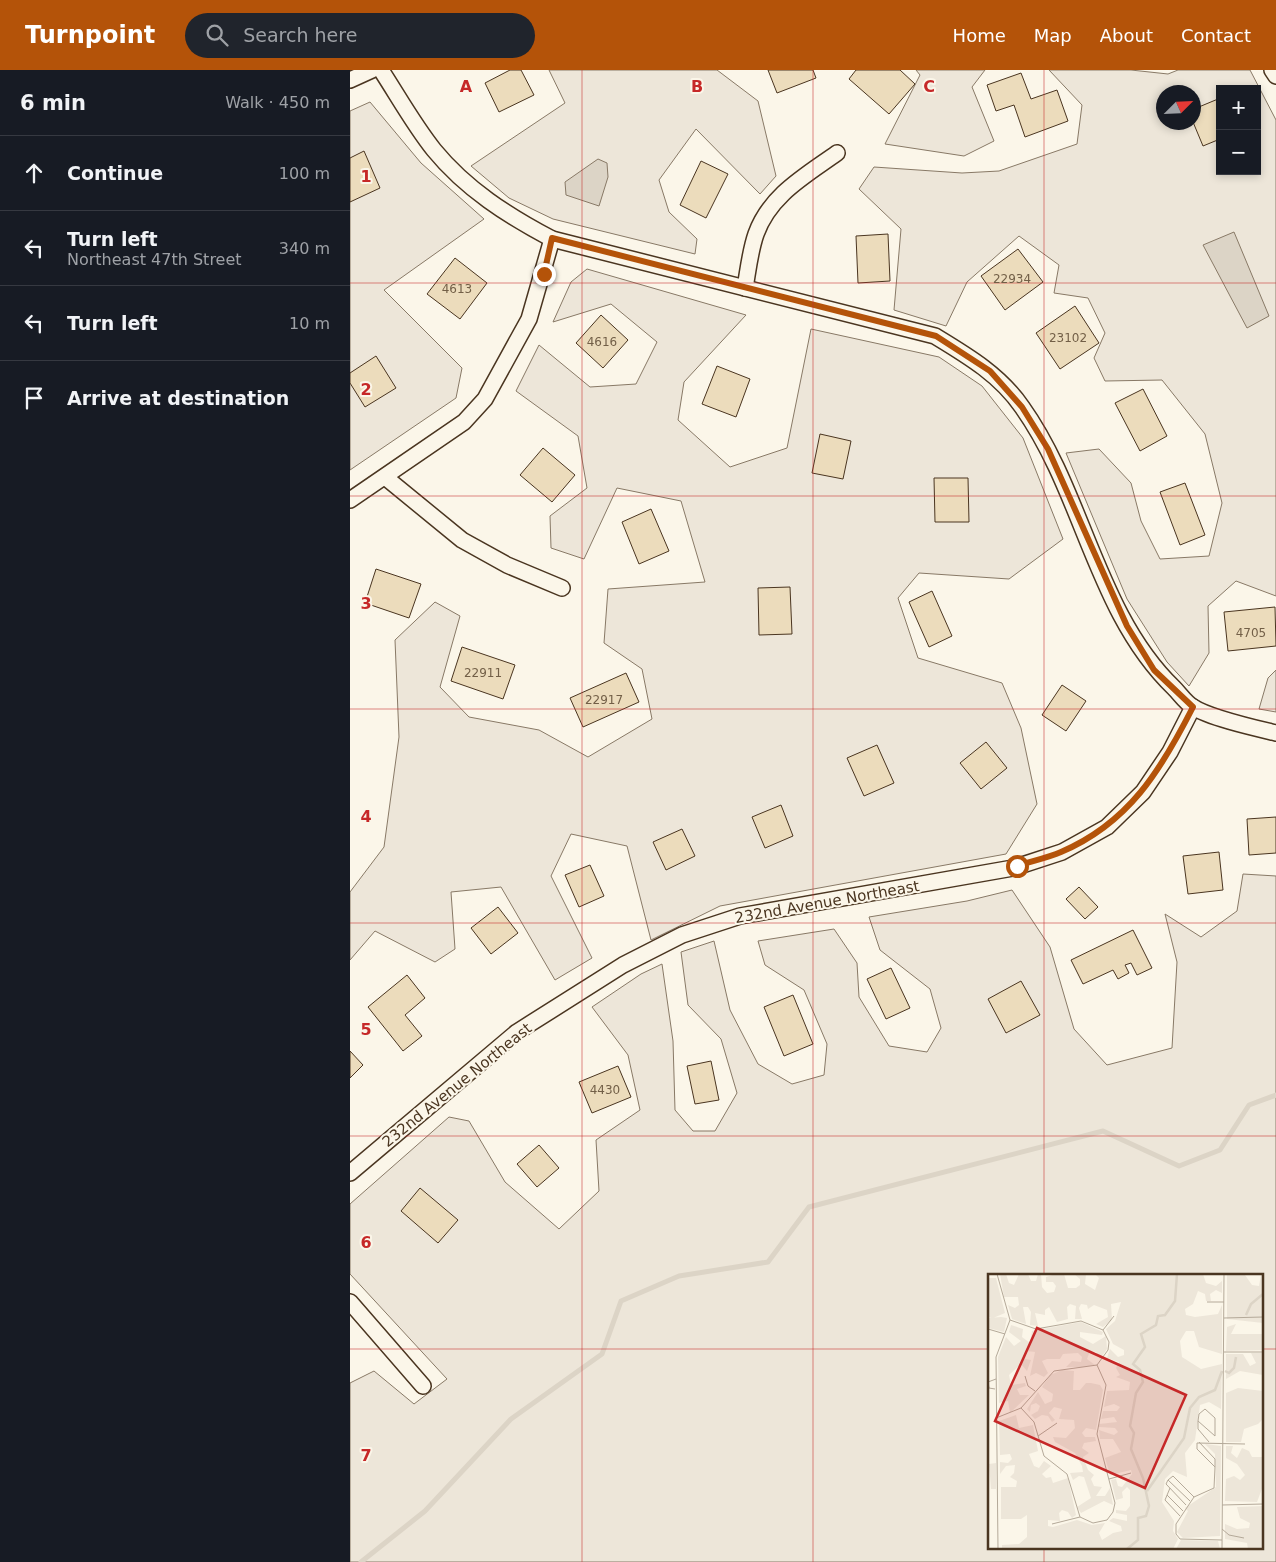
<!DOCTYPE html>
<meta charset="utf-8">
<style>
body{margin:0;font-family:"DejaVu Sans",sans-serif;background:#20242c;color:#f1f3f6}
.controls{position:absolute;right:15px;top:15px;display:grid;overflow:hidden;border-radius:0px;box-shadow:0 2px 8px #0003}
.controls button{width:45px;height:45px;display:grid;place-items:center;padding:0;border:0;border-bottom:1px solid #363941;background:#171b24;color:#f1f3f6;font:25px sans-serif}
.compass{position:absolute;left:806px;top:15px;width:45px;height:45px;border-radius:50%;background:#171b24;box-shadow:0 2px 8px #0003;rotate:66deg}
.stop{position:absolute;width:15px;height:15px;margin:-11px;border:4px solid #b45309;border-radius:50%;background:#fff}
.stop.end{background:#b45309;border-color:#fff;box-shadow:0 1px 5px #0008}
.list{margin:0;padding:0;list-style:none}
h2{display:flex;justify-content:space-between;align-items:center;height:65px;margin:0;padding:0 20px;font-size:21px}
h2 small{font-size:16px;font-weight:400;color:#9ea1a6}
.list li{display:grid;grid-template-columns:32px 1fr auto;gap:15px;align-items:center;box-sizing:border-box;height:75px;padding:0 20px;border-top:1px solid #363941}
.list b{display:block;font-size:19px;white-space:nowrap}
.list p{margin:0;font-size:16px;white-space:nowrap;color:#9ea1a6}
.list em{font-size:16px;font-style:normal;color:#9ea1a6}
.icon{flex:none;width:28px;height:28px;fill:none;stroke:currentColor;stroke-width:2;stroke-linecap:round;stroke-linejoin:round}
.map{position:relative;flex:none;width:926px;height:1492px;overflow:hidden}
header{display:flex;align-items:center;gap:30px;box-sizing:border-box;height:70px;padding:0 25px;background:#b45309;color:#fff}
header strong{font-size:24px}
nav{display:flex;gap:28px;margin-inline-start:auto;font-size:18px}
.search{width:350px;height:45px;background:#20242c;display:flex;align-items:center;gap:12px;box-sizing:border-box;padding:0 18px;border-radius:28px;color:#9ea1a6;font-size:19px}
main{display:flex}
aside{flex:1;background:#171b24}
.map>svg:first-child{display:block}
.green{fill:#ede6d9;stroke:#887966;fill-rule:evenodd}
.water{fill:#dcd4c6;stroke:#887966}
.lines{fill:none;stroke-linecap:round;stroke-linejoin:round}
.stream{stroke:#dcd4c6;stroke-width:5}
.building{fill:#ecdcbc;stroke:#4a3520}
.street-casing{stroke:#4a3520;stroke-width:18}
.street{stroke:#fbf6e9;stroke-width:15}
.route{stroke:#b45309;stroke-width:6}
.grid{fill:none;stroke:#c62828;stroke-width:1;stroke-opacity:0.55}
.labels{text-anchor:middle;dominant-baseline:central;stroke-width:4;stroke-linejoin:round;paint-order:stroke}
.number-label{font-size:12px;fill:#725f47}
.street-label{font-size:15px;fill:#4a3520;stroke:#fbf6e9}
.inset-river{fill:none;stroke:#dcd4c6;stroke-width:2.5}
.inset-road{fill:none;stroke:#b4a999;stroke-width:1}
.view{fill:#c62828;fill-opacity:0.15;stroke:#c62828;stroke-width:2.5}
.inset-edge{fill:none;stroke:#4a3520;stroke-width:2.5}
.grid-label{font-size:16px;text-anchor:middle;font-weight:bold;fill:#c62828;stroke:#fbf6e9;stroke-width:4;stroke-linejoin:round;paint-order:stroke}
</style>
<header>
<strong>Turnpoint</strong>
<div class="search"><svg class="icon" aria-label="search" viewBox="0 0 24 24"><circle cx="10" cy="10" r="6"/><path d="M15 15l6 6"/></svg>Search here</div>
<nav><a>Home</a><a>Map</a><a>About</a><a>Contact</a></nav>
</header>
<main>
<aside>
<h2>6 min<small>Walk · 450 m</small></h2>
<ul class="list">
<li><svg class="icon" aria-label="ahead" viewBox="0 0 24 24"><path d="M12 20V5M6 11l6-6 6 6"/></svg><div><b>Continue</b></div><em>100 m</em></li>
<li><svg class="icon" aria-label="left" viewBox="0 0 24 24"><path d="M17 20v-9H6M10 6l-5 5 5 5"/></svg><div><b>Turn left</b><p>Northeast 47th Street</p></div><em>340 m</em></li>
<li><svg class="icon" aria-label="left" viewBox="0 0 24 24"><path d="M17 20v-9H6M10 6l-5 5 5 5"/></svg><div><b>Turn left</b></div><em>10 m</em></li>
<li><svg class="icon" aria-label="arrive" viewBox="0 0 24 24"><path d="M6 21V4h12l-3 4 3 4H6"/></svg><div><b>Arrive at destination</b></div></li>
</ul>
</aside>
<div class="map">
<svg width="926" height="1492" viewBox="0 0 926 1492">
<rect width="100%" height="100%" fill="#fbf6e9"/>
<g class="green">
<polygon points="199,0 367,0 408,31 426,106 410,124 346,59 309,110 319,142 347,169 345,184 203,149 159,128 121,96 215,33"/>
<polygon points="566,0 635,0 622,17 644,71 614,86 535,74 570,5"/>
<path d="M 699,0 L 781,0 L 818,4 L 828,0 L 900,0 L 926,50 L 926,526 L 886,511 L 858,536 L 859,583 L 839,616 L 817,592 L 777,529 L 716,383 L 749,379 L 781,413 L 791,451 L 810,489 L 859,486 L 872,433 L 855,364 L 812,310 L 755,311 L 744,288 L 755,263 L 738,228 L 704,223 L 709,195 L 669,166 L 617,212 L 596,256 L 544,240 L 551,159 L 509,119 L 524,97 L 612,103 L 649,101 L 727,74 L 732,35 ZM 870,19 L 907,19 L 907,101 L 870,101 ZM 814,22 L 844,22 L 844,52 L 814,52 Z"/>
<polygon points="20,32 71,93 134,149 34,220 112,298 106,328 0,400 0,41"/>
<polygon points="237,199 396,245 334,312 328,350 380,397 437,378 461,259 589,287 632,316 673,368 713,469 659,509 569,503 548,528 568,588 652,613 671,658 687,734 656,784 370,836 301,870 277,776 221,764 201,806 242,888 205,910 151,817 101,822 105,879 85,892 25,861 0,890 0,822 34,777 49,667 45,570 85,532 110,546 90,617 119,647 189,660 238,687 302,649 292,599 254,573 258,519 355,512 331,431 267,418 234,489 201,478 200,446 237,418 228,366 166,321 189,275 240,317 286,314 307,272 261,234 203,252 221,212"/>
<polygon points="926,600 926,642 909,639 918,608"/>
<path d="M 893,804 L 926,806 L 926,1492 L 0,1492 L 0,1313 L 24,1301 L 64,1334 L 97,1309 L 0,1204 L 0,1134 L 99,1047 L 119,1051 L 155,1112 L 209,1159 L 249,1121 L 246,1070 L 290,1040 L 278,985 L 242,937 L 291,904 L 312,894 L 323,971 L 325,1040 L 343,1061 L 365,1061 L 387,1023 L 371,969 L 338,935 L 331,882 L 364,871 L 380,940 L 408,994 L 442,1014 L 474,1005 L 477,974 L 454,920 L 415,895 L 408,871 L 484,859 L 507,893 L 509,927 L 539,976 L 577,982 L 591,958 L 580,919 L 530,880 L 519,847 L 617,831 L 662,820 L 700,877 L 724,959 L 757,995 L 822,978 L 827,892 L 815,844 L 851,867 L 887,841 ZM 640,1206 L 912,1206 L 912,1478 L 640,1478 Z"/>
</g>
<g class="water">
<polygon points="248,89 257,93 258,107 249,136 216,125 215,112"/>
<polygon points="884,162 919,246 897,258 853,175"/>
</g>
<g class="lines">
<polyline class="stream" points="11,1492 75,1441 161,1349 252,1284 271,1231 329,1206 418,1192 459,1137 753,1061 829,1096 870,1080 899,1035 926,1025"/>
</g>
<g class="building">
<polygon points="160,0 171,0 184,25 149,42 135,13"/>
<polygon points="418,0 463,0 466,8 427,23"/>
<polygon points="506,0 550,0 565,14 539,44 499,9"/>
<polygon points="671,3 681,29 707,20 718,51 675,67 664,35 646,41 637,15"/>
<polygon points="868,29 870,69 853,76 843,52 844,39"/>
<polygon points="14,81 30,118 0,132 0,88"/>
<polygon points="351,91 378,104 356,148 330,135"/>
<polygon points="538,164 540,211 508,213 506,166"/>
<polygon points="668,179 693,212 655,240 631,206"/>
<polygon points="105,188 137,213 110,249 77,224"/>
<polygon points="725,236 749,273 710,299 686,263"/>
<polygon points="251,245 278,270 253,298 226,273"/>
<polygon points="26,286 46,318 15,337 0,313 0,303"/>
<polygon points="367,296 400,309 386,347 352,334"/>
<polygon points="793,319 817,366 790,381 765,333"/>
<polygon points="470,364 501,371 493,409 462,403"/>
<polygon points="193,378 225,405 202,432 170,405"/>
<polygon points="584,408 618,408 619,452 585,452"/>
<polygon points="835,413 855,465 830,475 810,422"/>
<polygon points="301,439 319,481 289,494 272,452"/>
<polygon points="26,499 71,514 59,548 15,533"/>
<polygon points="440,517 442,564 409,565 408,518"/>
<polygon points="582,521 602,566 579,577 559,532"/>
<polygon points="925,537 926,576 878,581 874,542"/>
<polygon points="112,577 165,595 153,629 101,611"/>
<polygon points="276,603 289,632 233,657 220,628"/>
<polygon points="712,615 736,631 716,661 692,645"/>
<polygon points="636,672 657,698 631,719 610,693"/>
<polygon points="527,675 544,713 514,726 497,688"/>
<polygon points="431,735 443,766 415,778 402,747"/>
<polygon points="926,747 926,783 899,785 897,749"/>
<polygon points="332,759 345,786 316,800 303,772"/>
<polygon points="869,782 873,820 838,824 833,786"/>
<polygon points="240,795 254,826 229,837 215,805"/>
<polygon points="729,817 748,837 735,849 716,829"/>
<polygon points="148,837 168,863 141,884 121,858"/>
<polygon points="783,860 802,898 787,905 781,893 775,895 779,903 768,909 763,900 733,914 721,890"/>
<polygon points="541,898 560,938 536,949 517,909"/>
<polygon points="57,905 75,928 55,945 72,966 53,981 18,937"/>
<polygon points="671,911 690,945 656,963 638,929"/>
<polygon points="443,925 463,974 434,986 414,937"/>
<polygon points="0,981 13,995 0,1008"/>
<polygon points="361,991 369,1030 345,1034 337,996"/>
<polygon points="268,996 281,1027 242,1043 229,1012"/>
<polygon points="189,1075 209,1098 187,1117 167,1094"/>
<polygon points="70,1118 108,1150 88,1173 51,1141"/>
</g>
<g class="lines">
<g class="street-casing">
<g id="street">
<path d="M 31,0 C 48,26 64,55 84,80 C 116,119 158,146 202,169 L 585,266 C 618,286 650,305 672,337 C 734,424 746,543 824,618 C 830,624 836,633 843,637 C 860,648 905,658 926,663"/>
<polyline points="922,0 926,6"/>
<polyline points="0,10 22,0"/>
<path d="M 395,218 C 398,201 400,181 406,164 C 420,125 455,106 487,83"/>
<polyline points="35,407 112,470 157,495 212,518"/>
<polyline points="0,430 114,352 135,329 179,249 202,169"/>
<polyline points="0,1103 167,962 273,895 332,865 390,846 663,798 712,782 757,757 793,722 820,682 843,637"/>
<polyline points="0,1232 73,1316"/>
</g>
</g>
<use href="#street" class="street"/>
</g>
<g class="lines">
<path class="route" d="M 194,204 L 202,168 L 586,266 L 640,301 L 672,337 L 698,379 L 777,556 L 804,600 L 843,637 C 811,700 779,753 711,782 C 697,788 682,791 667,796"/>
</g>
<path class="grid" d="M 232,0 L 232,1492M 463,0 L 463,1492M 694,0 L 694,1206M 0,213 L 926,213M 0,426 L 926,426M 0,639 L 926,639M 0,853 L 926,853M 0,1066 L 926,1066M 0,1279 L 640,1279M 912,1279 L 926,1279M 694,1478 L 694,1492"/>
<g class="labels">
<g class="number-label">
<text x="662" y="209">22934</text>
<text x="107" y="219">4613</text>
<text x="718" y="268">23102</text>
<text x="252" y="272">4616</text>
<text x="901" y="563">4705</text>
<text x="133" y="603">22911</text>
<text x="254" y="630">22917</text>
<text x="255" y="1020">4430</text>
</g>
<g class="street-label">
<text transform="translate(477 832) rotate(-10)">232nd Avenue Northeast</text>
<text transform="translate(107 1015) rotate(-39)">232nd Avenue Northeast</text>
</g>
</g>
<g transform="translate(638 1204)">
<rect width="275" height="275" fill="#fbf6e9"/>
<path d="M 12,0 L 18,0 L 21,9 L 26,11 L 31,0 L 40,0 L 43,7 L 48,7 L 50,0 L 53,0 L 54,13 L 59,19 L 66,18 L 68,12 L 65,8 L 58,8 L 58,3 L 67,0 L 76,0 L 80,14 L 88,14 L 92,11 L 92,5 L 86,0 L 98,0 L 97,10 L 107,16 L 111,4 L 107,0 L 215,0 L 218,9 L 228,12 L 234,7 L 234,19 L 228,16 L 222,20 L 223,27 L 218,27 L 217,20 L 210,17 L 205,30 L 197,35 L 198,41 L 207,43 L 230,40 L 234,31 L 234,80 L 211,73 L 206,57 L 198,57 L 192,67 L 194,83 L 213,95 L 234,90 L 233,135 L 221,128 L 212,131 L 207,166 L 197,179 L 199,203 L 185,197 L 177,205 L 174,228 L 186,247 L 185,257 L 190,265 L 185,275 L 14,275 L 14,271 L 31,270 L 39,263 L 39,241 L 33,245 L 13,245 L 13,213 L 28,213 L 29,207 L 22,203 L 26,199 L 27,191 L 18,192 L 12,200 L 12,188 L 20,189 L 24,185 L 22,180 L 12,181 L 11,147 L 28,141 L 31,154 L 45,151 L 50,177 L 41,180 L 46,192 L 51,194 L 56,187 L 63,192 L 54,200 L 58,204 L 63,203 L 65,209 L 80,204 L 88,241 L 84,244 L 80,238 L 74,236 L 71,239 L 72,247 L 60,246 L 60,252 L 65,253 L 89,246 L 104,251 L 117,249 L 111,259 L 114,266 L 125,259 L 134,257 L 133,252 L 121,247 L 125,244 L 139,247 L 139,241 L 128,239 L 128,236 L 138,237 L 142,232 L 142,216 L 139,213 L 134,218 L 135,224 L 128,226 L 123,206 L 128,205 L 130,212 L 134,213 L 144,200 L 143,196 L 122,201 L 117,184 L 133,178 L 125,165 L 112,165 L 111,156 L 126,161 L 130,158 L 127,154 L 111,153 L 111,150 L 129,148 L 126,143 L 113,145 L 115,137 L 129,137 L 132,133 L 126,130 L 116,133 L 119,117 L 141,116 L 142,108 L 128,103 L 132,101 L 128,94 L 131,88 L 119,84 L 122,75 L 130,83 L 136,81 L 136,76 L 125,70 L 118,55 L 127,47 L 133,28 L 123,30 L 124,46 L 115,53 L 108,50 L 120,43 L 119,36 L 106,31 L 100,35 L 99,31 L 93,30 L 91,34 L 94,45 L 87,45 L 88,32 L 82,30 L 79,33 L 80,45 L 69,48 L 61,33 L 57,36 L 57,41 L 47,39 L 50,52 L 42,51 L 43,38 L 40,33 L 35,33 L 38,50 L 24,45 L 20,31 L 27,34 L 31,31 L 30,23 L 16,23 ZM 273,0 L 275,0 L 275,49 L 239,45 L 239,1 L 257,1 L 264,11 L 271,12 ZM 0,4 L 8,4 L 17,39 L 5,44 L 0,43 ZM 13,43 L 19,44 L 16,58 L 0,54 L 0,44 ZM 93,48 L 115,58 L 114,61 L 92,58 L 92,63 L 105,70 L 118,62 L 119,75 L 112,85 L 108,78 L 102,77 L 99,85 L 107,91 L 95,93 L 78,93 L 84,87 L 93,88 L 94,83 L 90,79 L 75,80 L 72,85 L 59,85 L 54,87 L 60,99 L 56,103 L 48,99 L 42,102 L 47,78 L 38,77 L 37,85 L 43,86 L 39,97 L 33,90 L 21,101 L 23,111 L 37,109 L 38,112 L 29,115 L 32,121 L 41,121 L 22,139 L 20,127 L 11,129 L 10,83 L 18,63 L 26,72 L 33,67 L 21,58 L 23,51 L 35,55 L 34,63 L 42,69 L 44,57 ZM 248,50 L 243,60 L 275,60 L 275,76 L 238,77 L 239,53 ZM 263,79 L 275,79 L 275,101 L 252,97 L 238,105 L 238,80 L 255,80 L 262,92 L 268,89 ZM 74,96 L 86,97 L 85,116 L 92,116 L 98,109 L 103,109 L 112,111 L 115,116 L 108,156 L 98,154 L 94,159 L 97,163 L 107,163 L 108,167 L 96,169 L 94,174 L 101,179 L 95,183 L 100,196 L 106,201 L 103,205 L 106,212 L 114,213 L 108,222 L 117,222 L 122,214 L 125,231 L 116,227 L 93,239 L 89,233 L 103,224 L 96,203 L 91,202 L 85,206 L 82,199 L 95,198 L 94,192 L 87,179 L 67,168 L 65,163 L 78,164 L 87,154 L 86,146 L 71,145 L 74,135 L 66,133 L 61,139 L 67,146 L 64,148 L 60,142 L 54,141 L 47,145 L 43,141 L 50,137 L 52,132 L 48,129 L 43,131 L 42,138 L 39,135 L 50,118 L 57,130 L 64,127 L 65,120 L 54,113 L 62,101 ZM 250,114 L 275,117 L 275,145 L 270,150 L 256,155 L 253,168 L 238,168 L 238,119 ZM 217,170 L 233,172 L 232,262 L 195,264 L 189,258 L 200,237 L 197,234 L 228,213 L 227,180 ZM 238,172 L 245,172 L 243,179 L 249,184 L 254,174 L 261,177 L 264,183 L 275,183 L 275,212 L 269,228 L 237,227 L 238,205 L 246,202 L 252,206 L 257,201 L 249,190 L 238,184 ZM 8,189 L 8,215 L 3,215 L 1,190 ZM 275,232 L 275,275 L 260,275 L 259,269 L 237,265 L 237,250 L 249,255 L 261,254 L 262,249 L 252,244 L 249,233 ZM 193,266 L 230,267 L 232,275 L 188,275 Z" fill="#ede6d9"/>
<path class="inset-river" d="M 258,41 L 263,30 L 275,20M 237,97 L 241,99 L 246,94 L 248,83M 159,217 L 196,164 L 202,134 L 211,123 L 227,116 L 234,97M 139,275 L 150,266 L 150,244 L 158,242 L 161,232 L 155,204 L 143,175 L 146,159 L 142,152 L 148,119 L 155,108 L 152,96 L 145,90 L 157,73 L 153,60 L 168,51 L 170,42 L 177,41 L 187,27 L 189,0"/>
<path class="inset-road" d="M 9,0 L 22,46 L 8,83 L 10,275M 219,28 L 236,28M 236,44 L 275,43M 0,55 L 17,60M 115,56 L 126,42M 236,78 L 275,78M 37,102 L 40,112 L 47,117M 7,115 L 1,114 L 0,108 L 8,105M 33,134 L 46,148 L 56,182 L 79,200 L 92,243 L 105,249 L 119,246 L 125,238 L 127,229 L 109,160 L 118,111 L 109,91M 8,144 L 33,134 L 66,97 L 109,91 L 120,76 L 121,68 L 115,56 L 93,47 L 48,55 L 22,46M 210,147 L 227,162 L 227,144 L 217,135 L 211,140 L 210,147 L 210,155 L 221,168M 50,162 L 69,149M 211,168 L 227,185 L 227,193M 121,205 L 143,199M 180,206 L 178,210 L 198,231M 182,214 L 177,226 L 192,242M 179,221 L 195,237M 202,227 L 180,206 L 185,202 L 206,223M 234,231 L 275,230M 64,250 L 92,243M 234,255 L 241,261 L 256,264M 234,266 L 192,265 L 188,260 L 188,250 L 206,223 L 226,214 L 227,193 L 209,175 L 209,169 L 257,170M 234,275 L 236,0"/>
<path class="view" d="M 49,54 L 198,121 L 157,214 L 7,147 Z"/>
<rect width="275" height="275" class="inset-edge"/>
</g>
<g class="grid-label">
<text x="116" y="22">A</text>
<text x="347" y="22">B</text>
<text x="579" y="22">C</text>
<text x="16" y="112">1</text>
<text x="16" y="325">2</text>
<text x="16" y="539">3</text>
<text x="16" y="752">4</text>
<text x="16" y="965">5</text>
<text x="16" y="1178">6</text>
<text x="16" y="1391">7</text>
</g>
</svg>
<div class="controls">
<button>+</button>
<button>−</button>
</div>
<svg class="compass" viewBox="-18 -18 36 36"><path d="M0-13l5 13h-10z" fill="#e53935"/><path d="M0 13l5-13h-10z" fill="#9ea1a6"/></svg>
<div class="stop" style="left:667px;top:796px"></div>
<div class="stop end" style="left:194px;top:204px"></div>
</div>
</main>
